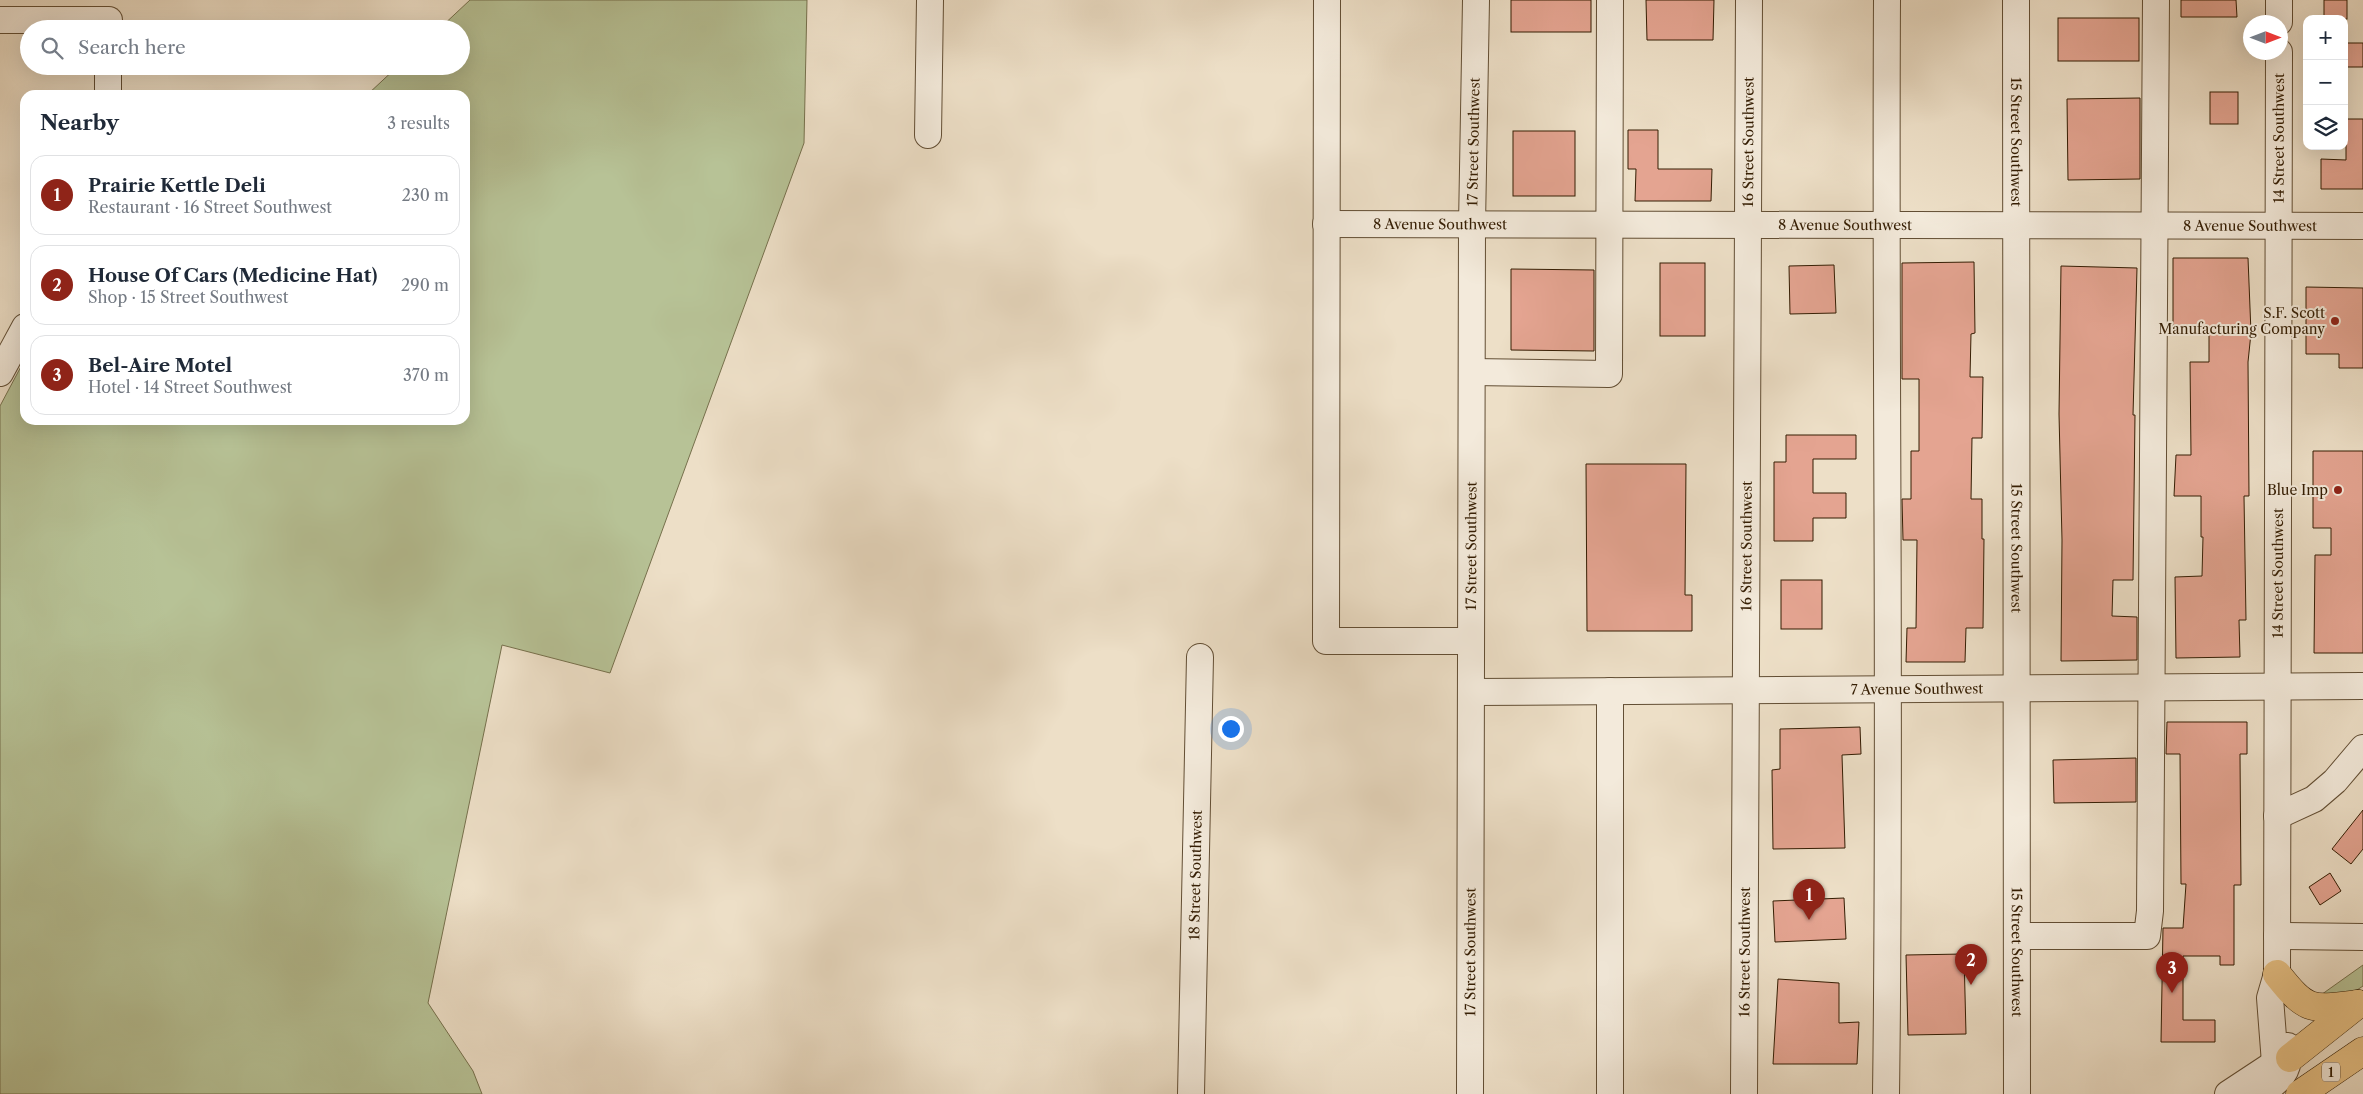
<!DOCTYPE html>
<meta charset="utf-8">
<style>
body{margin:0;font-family:"Libre Caslon Text",serif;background:#f6f6f7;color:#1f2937}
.controls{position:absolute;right:15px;top:15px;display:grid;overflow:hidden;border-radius:10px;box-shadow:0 5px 20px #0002}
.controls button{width:45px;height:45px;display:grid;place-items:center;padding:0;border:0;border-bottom:1px solid #e0e1e3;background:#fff;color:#1f2937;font:25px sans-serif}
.compass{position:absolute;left:2243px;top:15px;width:45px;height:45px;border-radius:50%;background:#fff;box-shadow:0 5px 20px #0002;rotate:90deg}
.you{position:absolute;left:1230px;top:728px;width:18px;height:18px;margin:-12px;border:4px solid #fff;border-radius:50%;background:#1a73e8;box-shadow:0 0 0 8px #1a73e833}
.badge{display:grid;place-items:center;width:32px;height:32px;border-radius:50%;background:#8f2418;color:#fff;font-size:16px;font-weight:700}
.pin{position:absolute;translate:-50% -41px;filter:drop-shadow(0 1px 2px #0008)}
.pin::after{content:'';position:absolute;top:26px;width:18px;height:15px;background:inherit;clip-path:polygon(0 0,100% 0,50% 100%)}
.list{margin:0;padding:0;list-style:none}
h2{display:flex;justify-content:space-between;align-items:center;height:65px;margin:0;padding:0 20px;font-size:21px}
h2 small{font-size:16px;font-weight:400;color:#747a83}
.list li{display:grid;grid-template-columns:32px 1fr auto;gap:15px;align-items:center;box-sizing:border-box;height:80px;margin:0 10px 10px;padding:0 10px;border:1px solid #e0e1e3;border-radius:15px}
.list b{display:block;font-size:19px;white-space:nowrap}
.list p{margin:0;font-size:16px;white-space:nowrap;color:#747a83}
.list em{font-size:16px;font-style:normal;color:#747a83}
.icon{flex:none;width:28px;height:28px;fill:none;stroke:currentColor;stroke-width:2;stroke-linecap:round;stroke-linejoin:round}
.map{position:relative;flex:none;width:2363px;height:1094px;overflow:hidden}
.search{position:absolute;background:#fff;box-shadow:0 5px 20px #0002;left:20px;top:20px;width:450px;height:55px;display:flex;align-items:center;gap:12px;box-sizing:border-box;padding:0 18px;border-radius:28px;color:#747a83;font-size:19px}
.panel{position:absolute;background:#fff;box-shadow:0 5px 20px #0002;left:20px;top:90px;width:450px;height:335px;border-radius:15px}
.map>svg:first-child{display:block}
.green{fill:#b7c296;stroke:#76704c}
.building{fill:#e4a491;stroke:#341d03}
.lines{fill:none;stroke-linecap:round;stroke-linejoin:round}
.minor-casing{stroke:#624e34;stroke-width:28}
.highway-casing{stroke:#341d03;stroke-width:29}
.minor{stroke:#f3eadb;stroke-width:26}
.highway{stroke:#e6c084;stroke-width:28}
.poi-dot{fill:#8f2418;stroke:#f3eadb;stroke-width:2}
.labels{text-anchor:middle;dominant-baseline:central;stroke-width:4;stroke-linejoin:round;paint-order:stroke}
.shield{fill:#f3eadb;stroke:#6d5a44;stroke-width:1}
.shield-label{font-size:12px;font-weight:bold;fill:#341d03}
.street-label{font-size:14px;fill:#341d03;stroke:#f3eadb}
.poi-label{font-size:14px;fill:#341d03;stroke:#f3eadb;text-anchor:end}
</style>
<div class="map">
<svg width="2363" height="1094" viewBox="0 0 2363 1094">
<rect width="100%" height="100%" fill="#eddfc7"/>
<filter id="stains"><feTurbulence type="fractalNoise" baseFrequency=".004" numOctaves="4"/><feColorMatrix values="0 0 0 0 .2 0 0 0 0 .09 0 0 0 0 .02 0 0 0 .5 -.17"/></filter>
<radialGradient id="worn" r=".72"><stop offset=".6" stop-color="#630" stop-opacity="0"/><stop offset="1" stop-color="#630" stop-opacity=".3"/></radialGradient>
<g class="green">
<polygon points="470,0 807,0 804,143 610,673 502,645 428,1003 473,1071 482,1094 0,1094 0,406 25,359 25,420 465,420 465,95 367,95 398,66 461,66 461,29 439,29"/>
<polygon points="2363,965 2363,986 2345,998 2318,997"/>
</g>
<g class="building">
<rect x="1511" y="0" width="80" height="32"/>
<polygon points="1646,0 1714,0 1713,40 1647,40"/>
<polygon points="2181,0 2236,0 2237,17 2181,17"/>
<rect x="2324" y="0" width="23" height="19"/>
<rect x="2058" y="18" width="81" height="43"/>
<rect x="2344" y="43" width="19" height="24"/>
<rect x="2210" y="92" width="28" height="32"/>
<polygon points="2140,98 2140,179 2068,180 2067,99"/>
<polygon points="2346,119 2363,119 2363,189 2321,189 2321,159 2346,160"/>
<polygon points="1628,130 1658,130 1658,169 1712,169 1711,201 1635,201 1636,169 1628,169"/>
<rect x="1513" y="131" width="62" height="65"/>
<polygon points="2173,258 2248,258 2251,333 2248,362 2249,496 2244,496 2246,620 2239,620 2240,657 2176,658 2175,577 2202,576 2203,537 2201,537 2201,496 2174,496 2176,455 2191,455 2190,362 2209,362 2209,333 2173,333"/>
<polygon points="1974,262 1975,333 1971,334 1970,377 1983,377 1982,438 1972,438 1971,499 1982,499 1982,539 1984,539 1983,628 1966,628 1965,662 1906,662 1907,628 1916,628 1917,540 1903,540 1902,499 1911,499 1911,451 1919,451 1919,379 1902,379 1902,263"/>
<rect x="1660" y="263" width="45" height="73"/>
<polygon points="1834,265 1836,313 1790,314 1789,266"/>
<polygon points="2061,266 2137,268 2133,415 2135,415 2133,580 2113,580 2112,616 2137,617 2137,660 2061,661 2062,540 2059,414"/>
<polygon points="1511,269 1594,270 1594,351 1511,350"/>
<polygon points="2306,287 2363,288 2363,368 2339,368 2339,354 2306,354"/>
<polygon points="1786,435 1856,435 1856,459 1813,459 1813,493 1846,493 1846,518 1813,518 1813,541 1774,541 1774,462 1786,462"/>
<polygon points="2313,451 2363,451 2363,653 2314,653 2315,555 2331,555 2331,528 2313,528"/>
<polygon points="1586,464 1686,464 1685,595 1692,595 1692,631 1587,631"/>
<rect x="1781" y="580" width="41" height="49"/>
<polygon points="2167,722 2247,722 2247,754 2240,754 2241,885 2234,885 2234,965 2220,965 2220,956 2183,956 2183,1020 2215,1020 2215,1042 2161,1042 2163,928 2183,928 2186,884 2181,884 2180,754 2166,754"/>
<polygon points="1860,727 1861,754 1842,755 1845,848 1773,849 1772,770 1780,769 1780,729"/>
<polygon points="2136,758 2136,802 2054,803 2053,760"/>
<polygon points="2363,810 2363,849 2351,864 2332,849"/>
<polygon points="2330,873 2341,891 2320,905 2309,887"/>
<polygon points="1844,898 1846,939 1775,942 1773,901"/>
<polygon points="1964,954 1966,1034 1908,1035 1906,955"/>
<polygon points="1778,979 1839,983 1839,1023 1859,1022 1857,1064 1773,1064"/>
</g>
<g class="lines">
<g class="minor-casing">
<g id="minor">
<polyline points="1327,0 1326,641 1471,641"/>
<path id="s1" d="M 2016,0 L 2017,1094"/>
<polyline points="0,20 109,20"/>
<polyline points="2279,22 2279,0"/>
<polyline points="108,95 108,66"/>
<polyline points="928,135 930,0"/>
<path id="s2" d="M 1326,224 L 2363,226"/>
<polyline points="1472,372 1609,374 1610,0"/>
<polyline points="0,373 25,327"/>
<polyline points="1610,691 1610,1094"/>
<path id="s3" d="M 1471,692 L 2363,686"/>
<polyline points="2277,816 2314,799 2335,781 2363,748"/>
<polyline points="2017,936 2147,936 2150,911 2156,0"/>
<polyline points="2277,936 2363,937"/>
<path id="s4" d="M 2275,1063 L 2270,998 L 2277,974 L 2279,52"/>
<path id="s5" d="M 1191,1094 L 1200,657"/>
<path id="s6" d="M 1470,1094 L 1472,225 L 1476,0"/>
<path id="s7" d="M 1744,1094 L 1749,0"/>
<path d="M 1886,1094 C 1891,729 1885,365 1887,0"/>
<polyline points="2228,1094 2275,1063"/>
<path d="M 2259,1094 C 2280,1081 2291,1072 2288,1046"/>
</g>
</g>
<g class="highway-casing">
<g id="highway">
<path d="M 2277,974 C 2307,1012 2311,1010 2358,1004"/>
<polyline points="2290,1058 2358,1004"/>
<polyline points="2300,1094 2363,1051"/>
</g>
</g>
<use href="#minor" class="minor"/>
<use href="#highway" class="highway"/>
</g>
<g class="poi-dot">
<circle cx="2335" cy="321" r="5"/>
<circle cx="2338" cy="490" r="5"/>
</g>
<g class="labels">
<rect class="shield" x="2322" y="1062.5" width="18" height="19" rx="4"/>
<g class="shield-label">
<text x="2331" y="1072">1</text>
</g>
<g class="street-label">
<text stroke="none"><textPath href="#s4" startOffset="926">14 Street Southwest</textPath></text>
<text stroke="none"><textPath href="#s6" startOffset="952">17 Street Southwest</textPath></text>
<text stroke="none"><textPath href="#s7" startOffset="952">16 Street Southwest</textPath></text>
<text stroke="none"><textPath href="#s1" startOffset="142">15 Street Southwest</textPath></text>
<text stroke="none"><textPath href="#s2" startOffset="114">8 Avenue Southwest</textPath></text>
<text stroke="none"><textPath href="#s2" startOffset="519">8 Avenue Southwest</textPath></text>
<text stroke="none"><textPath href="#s2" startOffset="924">8 Avenue Southwest</textPath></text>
<text stroke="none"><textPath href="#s6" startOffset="548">17 Street Southwest</textPath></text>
<text stroke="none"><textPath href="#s7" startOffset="548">16 Street Southwest</textPath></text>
<text stroke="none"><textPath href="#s1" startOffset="548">15 Street Southwest</textPath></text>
<text stroke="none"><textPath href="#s4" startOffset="491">14 Street Southwest</textPath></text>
<text stroke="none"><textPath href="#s3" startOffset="446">7 Avenue Southwest</textPath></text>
<text stroke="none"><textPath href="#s5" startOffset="219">18 Street Southwest</textPath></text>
<text stroke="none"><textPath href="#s6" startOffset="142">17 Street Southwest</textPath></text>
<text stroke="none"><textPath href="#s7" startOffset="142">16 Street Southwest</textPath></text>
<text stroke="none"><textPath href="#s1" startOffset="952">15 Street Southwest</textPath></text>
</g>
<g class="poi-label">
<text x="2325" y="313">S.F. Scott<tspan x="2325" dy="16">Manufacturing Company</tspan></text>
<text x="2328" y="490">Blue Imp</text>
</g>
</g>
<rect width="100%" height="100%" filter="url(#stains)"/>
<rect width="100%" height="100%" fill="url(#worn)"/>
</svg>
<div class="controls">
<button>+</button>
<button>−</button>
<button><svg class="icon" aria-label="layers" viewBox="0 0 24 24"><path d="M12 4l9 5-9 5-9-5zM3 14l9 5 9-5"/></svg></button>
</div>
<svg class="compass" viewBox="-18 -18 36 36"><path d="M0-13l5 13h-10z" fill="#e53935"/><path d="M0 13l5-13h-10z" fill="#747a83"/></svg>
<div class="you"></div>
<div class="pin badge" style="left:1809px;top:920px">1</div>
<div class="pin badge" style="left:1971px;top:985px">2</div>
<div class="pin badge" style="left:2172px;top:993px">3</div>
<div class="search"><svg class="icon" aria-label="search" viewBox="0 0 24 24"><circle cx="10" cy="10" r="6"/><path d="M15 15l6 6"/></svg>Search here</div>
<section class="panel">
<h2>Nearby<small>3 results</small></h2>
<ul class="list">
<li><span class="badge">1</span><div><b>Prairie Kettle Deli</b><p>Restaurant · 16 Street Southwest</p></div><em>230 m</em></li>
<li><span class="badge">2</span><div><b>House Of Cars (Medicine Hat)</b><p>Shop · 15 Street Southwest</p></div><em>290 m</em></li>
<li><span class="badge">3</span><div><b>Bel-Aire Motel</b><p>Hotel · 14 Street Southwest</p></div><em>370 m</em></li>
</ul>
</section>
</div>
